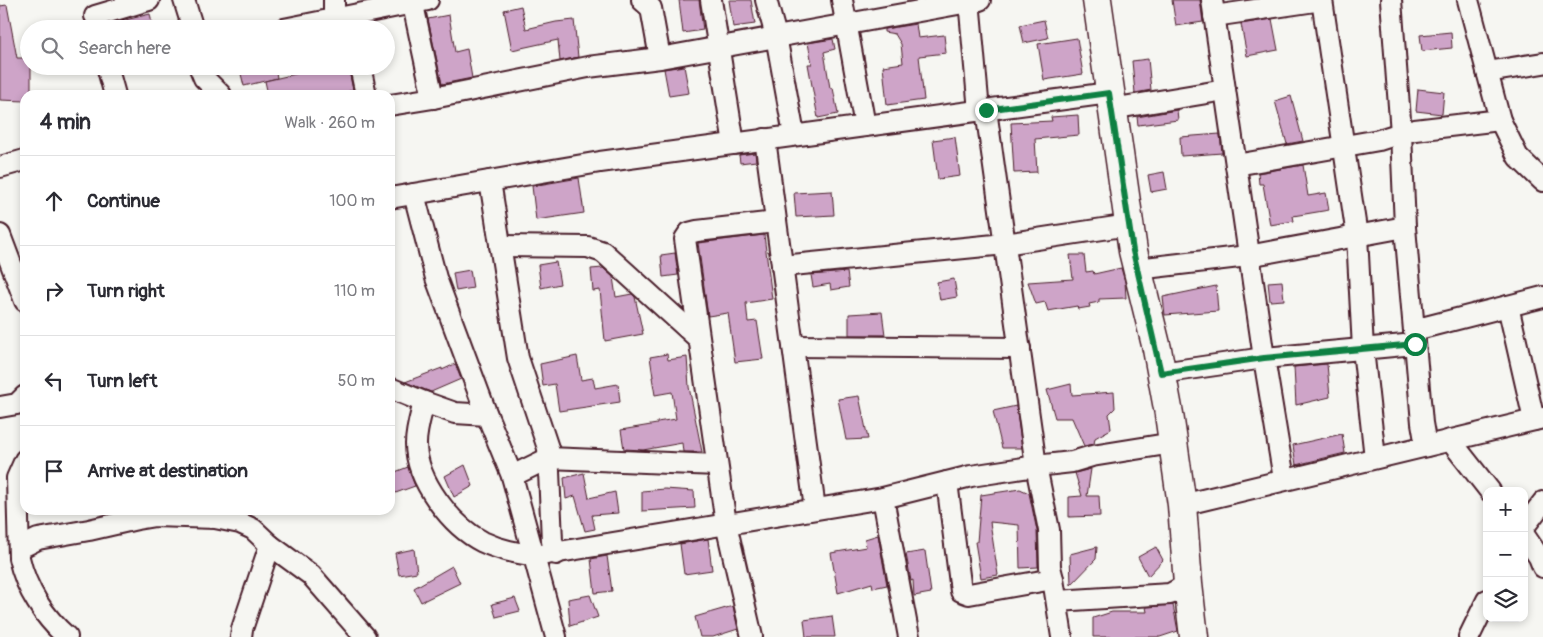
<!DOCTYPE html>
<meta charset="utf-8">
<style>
body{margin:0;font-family:Pangolin,sans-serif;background:#f7f7f7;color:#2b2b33}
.controls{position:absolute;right:15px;bottom:15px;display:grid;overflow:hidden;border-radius:10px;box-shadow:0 2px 8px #0003}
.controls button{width:45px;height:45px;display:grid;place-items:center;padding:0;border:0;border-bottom:1px solid #e1e1e2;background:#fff;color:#2b2b33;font:25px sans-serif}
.stop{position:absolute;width:15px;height:15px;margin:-11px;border:4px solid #0b8043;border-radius:50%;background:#fff}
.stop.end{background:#0b8043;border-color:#fff;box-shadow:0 1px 5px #0008}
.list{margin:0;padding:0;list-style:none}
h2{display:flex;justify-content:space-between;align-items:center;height:65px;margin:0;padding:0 20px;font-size:21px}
h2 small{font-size:16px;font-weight:400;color:#7c7c81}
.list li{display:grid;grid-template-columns:32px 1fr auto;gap:15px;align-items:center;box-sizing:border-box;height:90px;padding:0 20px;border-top:1px solid #e1e1e2}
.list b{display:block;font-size:19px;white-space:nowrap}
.list em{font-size:16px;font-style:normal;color:#7c7c81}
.icon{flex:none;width:28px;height:28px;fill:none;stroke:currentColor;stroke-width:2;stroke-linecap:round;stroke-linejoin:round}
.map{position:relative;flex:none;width:1543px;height:637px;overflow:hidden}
.search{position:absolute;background:#fff;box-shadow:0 2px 8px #0003;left:20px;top:20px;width:375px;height:55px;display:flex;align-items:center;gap:12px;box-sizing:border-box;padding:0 18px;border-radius:28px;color:#7c7c81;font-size:19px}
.panel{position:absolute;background:#fff;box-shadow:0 2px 8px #0003;left:20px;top:90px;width:375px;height:425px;border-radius:15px}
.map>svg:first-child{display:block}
.building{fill:#cea4c8;stroke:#4a1f2b}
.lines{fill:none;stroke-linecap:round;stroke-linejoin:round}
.street-casing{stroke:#4a1f2b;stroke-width:24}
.secondary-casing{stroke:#4a1f2b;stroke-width:31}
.street{stroke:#f6f6f2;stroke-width:20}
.secondary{stroke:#f6f6f2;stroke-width:28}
.route{stroke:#0b8043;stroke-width:6}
</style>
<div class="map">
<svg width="1543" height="637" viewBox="0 0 1543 637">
<rect width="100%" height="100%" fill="#f6f6f2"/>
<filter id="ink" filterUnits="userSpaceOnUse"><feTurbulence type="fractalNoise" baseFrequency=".02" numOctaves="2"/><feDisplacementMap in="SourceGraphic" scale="10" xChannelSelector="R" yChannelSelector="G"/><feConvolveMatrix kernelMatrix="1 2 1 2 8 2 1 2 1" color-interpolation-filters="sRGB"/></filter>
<g filter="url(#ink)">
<g class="building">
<polygon points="679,0 699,0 703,30 683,33"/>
<polygon points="729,0 751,0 755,24 733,27"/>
<polygon points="1172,0 1200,0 1203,22 1176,26"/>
<polygon points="7,5 17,58 29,58 29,66 31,66 31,95 25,95 25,101 0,100 0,6"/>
<polygon points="521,6 526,29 556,22 574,20 578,57 560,61 558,40 512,50 504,10"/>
<polygon points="150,14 153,29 110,29 109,24"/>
<polygon points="449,15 455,52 467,49 472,78 442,84 428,19"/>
<polygon points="1272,19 1278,50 1247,56 1241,24"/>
<polygon points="1044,20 1048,38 1024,43 1020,25"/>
<polygon points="916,24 918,38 944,35 946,53 919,56 924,100 887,105 883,66 903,63 901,44 895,34 884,32 884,29"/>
<polygon points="1451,32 1452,48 1422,51 1420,35"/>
<polygon points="1077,38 1083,74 1044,80 1038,44"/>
<polygon points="833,39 835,49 824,52 830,88 833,88 838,114 818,118 808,64 812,64 808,43"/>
<polygon points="1148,59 1151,90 1135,93 1132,61"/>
<polygon points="239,66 275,66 277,78 244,86"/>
<polygon points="330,66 348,66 353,90 343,93 343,95 268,95 265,81"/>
<polygon points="684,66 689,93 669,96 664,69"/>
<polygon points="1418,89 1444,92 1442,114 1416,111"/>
<polygon points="1291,96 1303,141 1287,144 1275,101"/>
<polygon points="1177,110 1178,120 1138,125 1137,117"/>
<polygon points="1078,115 1079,135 1035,139 1037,172 1014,173 1011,123 1052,121 1051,117"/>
<polygon points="1220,134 1222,153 1181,156 1180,137"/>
<polygon points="955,137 960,176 938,179 933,140"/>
<polygon points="755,153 756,161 740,163 739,155"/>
<polygon points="1303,165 1308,196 1326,193 1329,210 1293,216 1294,221 1270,225 1263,184 1259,184 1258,173"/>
<polygon points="1164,172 1167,189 1151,192 1148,175"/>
<polygon points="579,178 584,213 536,220 532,186"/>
<polygon points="832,191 834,215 796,217 794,193"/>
<polygon points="764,235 772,299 746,303 748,322 757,321 763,359 735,362 728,313 708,316 698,243"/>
<polygon points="675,253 678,275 663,277 661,255"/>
<polygon points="1070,255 1084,255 1086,272 1093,271 1094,274 1121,268 1125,282 1126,298 1099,299 1099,302 1089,304 1090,307 1078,309 1077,306 1048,311 1045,302 1036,304 1028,282 1073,279"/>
<polygon points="556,262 560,284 541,288 538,265"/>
<polygon points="603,268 613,277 616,297 632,294 635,297 643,334 605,341 600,290 593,291 591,269"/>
<polygon points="470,270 473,288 456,291 453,273"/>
<polygon points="847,272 849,287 831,290 830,284 813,287 811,275"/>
<polygon points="954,279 957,297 940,300 937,282"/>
<polygon points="1282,281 1284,300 1270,301 1268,282"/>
<polygon points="1216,286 1218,311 1165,315 1163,297"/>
<polygon points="882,312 885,335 849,335 849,314"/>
<polygon points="667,354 668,360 687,357 689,387 702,452 683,452 682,443 643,450 624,449 621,430 657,424 657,422 676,419 672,392 655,395 652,377 653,377 650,357"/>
<polygon points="577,356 581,380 593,378 595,388 618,384 620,402 559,411 555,384 543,386 540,364"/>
<polygon points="455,364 461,379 431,392 405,382 442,368 442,370"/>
<polygon points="1327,364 1330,397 1296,405 1294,367"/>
<polygon points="1071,384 1072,395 1114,392 1115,408 1109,414 1111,429 1095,438 1094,444 1084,446 1072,418 1055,418 1047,390"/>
<polygon points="859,396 868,439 846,440 838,399"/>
<polygon points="1016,406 1022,448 1002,448 993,411"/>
<polygon points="1342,434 1345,453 1296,465 1293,445"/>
<polygon points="465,465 473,486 454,497 445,476"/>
<polygon points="408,467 415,486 390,495 390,474"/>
<polygon points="1091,469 1087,496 1099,496 1100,516 1069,517 1069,497 1082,496 1075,473"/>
<polygon points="584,473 589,498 615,492 618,513 592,515 595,529 585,531 575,496 566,499 564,478"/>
<polygon points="665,489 694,491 695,508 642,511 642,491"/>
<polygon points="1020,489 1029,493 1037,531 1038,567 1020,568 1019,525 990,522 998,575 981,578 975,542 977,542 981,495"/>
<polygon points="878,535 887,585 873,588 872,583 838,593 831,553 866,547 865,539"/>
<polygon points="708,539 712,570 684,574 680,544"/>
<polygon points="1097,547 1096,559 1071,585 1070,554"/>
<polygon points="1156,547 1163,560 1148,576 1138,557"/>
<polygon points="414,549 417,572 399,575 395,553"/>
<polygon points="925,551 931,593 914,596 913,580 911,581 906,554"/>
<polygon points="607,556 612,591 595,593 591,559"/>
<polygon points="452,566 460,583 421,602 414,588"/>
<polygon points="590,595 598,617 570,626 568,599"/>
<polygon points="515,598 520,611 496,617 492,604"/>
<polygon points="1173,605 1178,631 1160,637 1093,637 1093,618 1112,612 1147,612 1146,607"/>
<polygon points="733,606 738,629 713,637 700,637 695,617"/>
<polygon points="832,616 835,637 806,637 804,620"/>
</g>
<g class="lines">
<g class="street-casing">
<g id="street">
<polyline points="184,0 193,29"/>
<polyline points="412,0 433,98"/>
<polyline points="642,0 651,8 660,58"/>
<polyline points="711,0 734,144"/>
<polyline points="766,0 776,36 794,135"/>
<polyline points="842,0 865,126"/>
<polyline points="969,0 979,111"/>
<polyline points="1212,0 1264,358 1284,479"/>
<polyline points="1322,0 1357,236 1363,349 1375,458"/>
<polyline points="1391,0 1401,133 1405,227 1422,423 1426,446"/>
<polyline points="1468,0 1500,120 1518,157 1543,181"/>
<polyline points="95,16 149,0"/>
<polyline points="1214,16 1322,0"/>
<polyline points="334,19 334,0"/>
<polyline points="284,29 428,0"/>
<polyline points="107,66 115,95"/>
<polyline points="199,66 204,78 221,95"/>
<polyline points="360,66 366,95"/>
<polyline points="1487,72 1543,63"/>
<polyline points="390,105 433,98 588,67 660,58 980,0"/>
<polyline points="1111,109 1225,90"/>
<polyline points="986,110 1036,466 1049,530 1050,567 1053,579 1062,637"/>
<polyline points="765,139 815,509"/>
<polyline points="1236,165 1379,140 1401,133 1415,130 1500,120"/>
<polyline points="0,167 25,160"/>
<polyline points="490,181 518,358 548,448 552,541 556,554"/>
<polyline points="414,194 436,278 487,415 512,476 556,637"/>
<polyline points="390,198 600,162 1109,93"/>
<polyline points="0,235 25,301"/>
<polyline points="500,246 588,247 603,252 699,339"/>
<polyline points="782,266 1005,244 1129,225"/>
<polyline points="1137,269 1248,256 1405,227"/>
<polyline points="1508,306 1534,420"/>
<polyline points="1414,330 1543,297"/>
<polyline points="793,346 1020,348"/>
<polyline points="1161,373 1264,358 1415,344"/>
<polyline points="390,388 424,402 455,413 487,415"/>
<path d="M 424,402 C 421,415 416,430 416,444 C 416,480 451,526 483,542 C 500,550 517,553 535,556 L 883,498 L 971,476 L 1036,466 L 1072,462 L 1092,456 L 1173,443"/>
<polyline points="0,407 17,404 25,396"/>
<polyline points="1450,440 1490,491"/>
<path d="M 25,460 L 17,478 L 19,558 C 26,589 44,617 67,637"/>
<polyline points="512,476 549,458 717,465"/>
<polyline points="947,482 961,591 969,594 1053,579"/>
<polyline points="883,498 909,637"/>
<polyline points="1182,505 1543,418"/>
<polyline points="1524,527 1543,502"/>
<polyline points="1524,535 1539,557 1543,567"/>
<polyline points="20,548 38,539 89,530 137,519 155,516 215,518 240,523 253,529 270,545 311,575 365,637"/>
<polyline points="1057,601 1170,594 1188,584"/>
<polyline points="241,637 242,629 270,545"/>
<polyline points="752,637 726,524 685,239 689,233 697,231 776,222"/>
<polyline points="1469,637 1487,600"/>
</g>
</g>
<g class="secondary-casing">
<polyline id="secondary" points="1097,0 1133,251 1157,349 1169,414 1182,505 1188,584 1194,637"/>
</g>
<use href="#street" class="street"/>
<use href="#secondary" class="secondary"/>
</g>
</g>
<g class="lines" filter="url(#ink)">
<polyline class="route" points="986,110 1109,93 1133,251 1161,373 1264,358 1415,344"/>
</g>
</svg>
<div class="controls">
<button>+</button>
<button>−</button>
<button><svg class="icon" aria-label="layers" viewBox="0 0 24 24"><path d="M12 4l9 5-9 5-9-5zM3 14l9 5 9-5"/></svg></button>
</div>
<div class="stop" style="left:1415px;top:344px"></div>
<div class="stop end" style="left:986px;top:110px"></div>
<div class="search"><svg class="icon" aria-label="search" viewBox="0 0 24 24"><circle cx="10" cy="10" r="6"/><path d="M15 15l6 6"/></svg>Search here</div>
<section class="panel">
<h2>4 min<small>Walk · 260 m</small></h2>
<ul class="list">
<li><svg class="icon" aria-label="ahead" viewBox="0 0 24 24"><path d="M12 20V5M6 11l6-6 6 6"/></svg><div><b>Continue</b></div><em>100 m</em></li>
<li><svg class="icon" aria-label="right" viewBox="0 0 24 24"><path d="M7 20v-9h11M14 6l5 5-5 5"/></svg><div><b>Turn right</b></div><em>110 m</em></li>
<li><svg class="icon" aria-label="left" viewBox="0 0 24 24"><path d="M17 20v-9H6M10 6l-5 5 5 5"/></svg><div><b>Turn left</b></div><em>50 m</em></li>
<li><svg class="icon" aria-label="arrive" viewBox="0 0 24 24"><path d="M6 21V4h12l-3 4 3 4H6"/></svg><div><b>Arrive at destination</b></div></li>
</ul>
</section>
</div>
